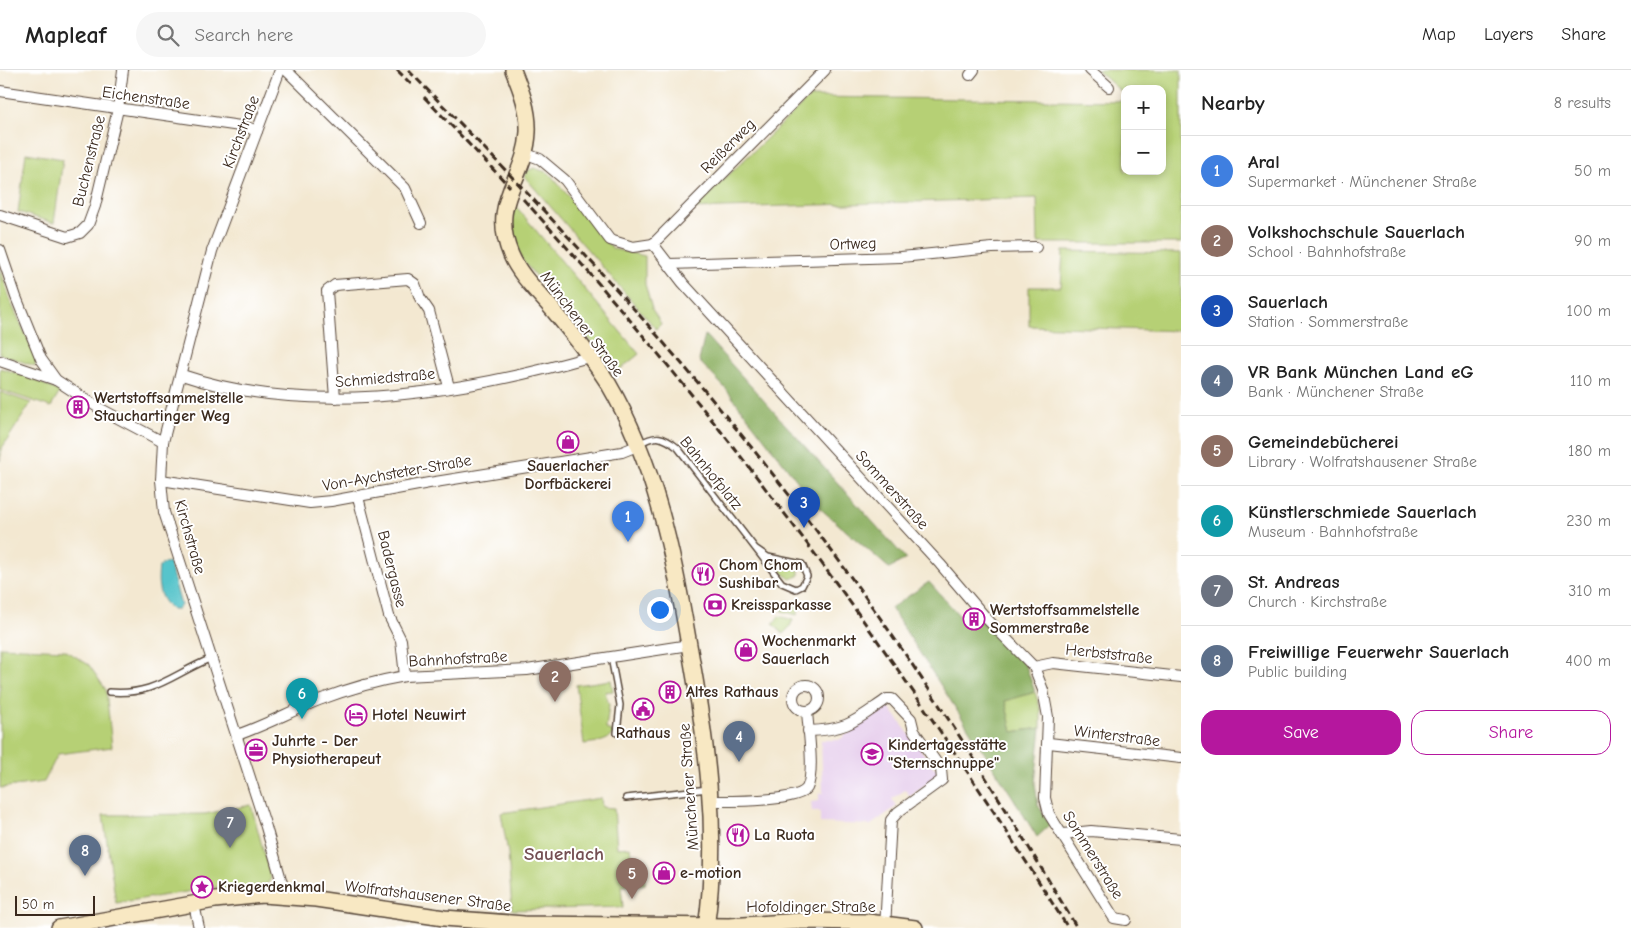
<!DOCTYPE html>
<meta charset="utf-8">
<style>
body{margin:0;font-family:"Comic Neue",sans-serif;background:#f6f6f6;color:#222}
.controls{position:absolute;right:15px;top:15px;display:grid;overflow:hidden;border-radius:10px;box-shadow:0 2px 8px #0003}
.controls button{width:45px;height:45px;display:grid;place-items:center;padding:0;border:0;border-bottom:1px solid #e0e0e0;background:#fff;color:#222;font:25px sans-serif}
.scale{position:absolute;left:15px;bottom:12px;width:80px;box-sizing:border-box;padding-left:5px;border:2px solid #3b2a1e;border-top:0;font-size:14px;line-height:18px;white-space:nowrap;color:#3b2a1e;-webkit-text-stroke:4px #fff;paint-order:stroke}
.you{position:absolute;left:659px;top:539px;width:18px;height:18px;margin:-12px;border:4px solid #fff;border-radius:50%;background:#1a73e8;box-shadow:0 0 0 8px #1a73e833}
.badge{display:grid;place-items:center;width:32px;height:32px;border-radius:50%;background:#b5179e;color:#fff;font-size:16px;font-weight:700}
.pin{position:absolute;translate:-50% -41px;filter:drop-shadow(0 1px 2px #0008)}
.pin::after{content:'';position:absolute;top:26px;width:18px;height:15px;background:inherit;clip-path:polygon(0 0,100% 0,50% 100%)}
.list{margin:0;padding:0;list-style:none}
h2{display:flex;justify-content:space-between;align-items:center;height:65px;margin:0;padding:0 20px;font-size:21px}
h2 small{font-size:16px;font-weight:400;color:#767676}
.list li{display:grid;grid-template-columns:32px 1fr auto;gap:15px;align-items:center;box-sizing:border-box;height:70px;padding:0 20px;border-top:1px solid #e0e0e0}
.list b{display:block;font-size:19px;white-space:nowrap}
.list p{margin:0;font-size:16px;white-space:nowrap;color:#767676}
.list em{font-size:16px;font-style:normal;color:#767676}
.actions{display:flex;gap:10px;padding:15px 20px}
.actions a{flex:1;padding:11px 0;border:1px solid #b5179e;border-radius:15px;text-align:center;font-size:18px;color:#b5179e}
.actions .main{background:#b5179e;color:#fff}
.icon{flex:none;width:28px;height:28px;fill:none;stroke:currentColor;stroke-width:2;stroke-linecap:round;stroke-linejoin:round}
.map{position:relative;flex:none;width:1181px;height:858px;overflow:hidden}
header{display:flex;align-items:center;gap:30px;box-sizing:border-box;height:70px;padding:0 25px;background:#fff;border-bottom:1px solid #e0e0e0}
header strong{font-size:24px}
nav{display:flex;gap:28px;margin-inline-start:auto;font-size:18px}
.search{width:350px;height:45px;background:#f6f6f6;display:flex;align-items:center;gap:12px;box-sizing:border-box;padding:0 18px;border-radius:28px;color:#767676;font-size:19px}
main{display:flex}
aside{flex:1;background:#fff}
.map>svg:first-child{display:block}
.built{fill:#e8d2ee}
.green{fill:#b6d075;stroke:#787d4a}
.forest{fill:#90b266;stroke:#666e42}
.water{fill:#56c4cb;stroke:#487774}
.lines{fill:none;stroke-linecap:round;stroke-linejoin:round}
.service-casing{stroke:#574639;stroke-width:8}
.minor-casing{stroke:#574639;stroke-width:12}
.secondary-casing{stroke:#574639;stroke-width:18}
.service{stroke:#fff;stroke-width:5}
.minor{stroke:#fff;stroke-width:10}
.secondary{stroke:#f8e8c3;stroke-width:15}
.rail{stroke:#3b2a1e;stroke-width:3;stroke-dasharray:8 4;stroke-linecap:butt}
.labels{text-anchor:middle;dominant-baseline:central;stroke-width:4;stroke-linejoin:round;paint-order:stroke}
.street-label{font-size:16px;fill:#3b2a1e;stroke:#fff}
.poi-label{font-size:16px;font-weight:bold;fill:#3b2a1e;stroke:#fff;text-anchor:start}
.quarter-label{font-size:19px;font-weight:bold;fill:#744f53;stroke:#fff}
</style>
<header>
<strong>Mapleaf</strong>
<div class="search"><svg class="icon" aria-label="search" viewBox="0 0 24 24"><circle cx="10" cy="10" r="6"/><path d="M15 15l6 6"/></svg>Search here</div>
<nav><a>Map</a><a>Layers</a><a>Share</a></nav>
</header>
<main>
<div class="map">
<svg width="1181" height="858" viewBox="0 0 1181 858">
<rect width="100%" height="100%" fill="#fff"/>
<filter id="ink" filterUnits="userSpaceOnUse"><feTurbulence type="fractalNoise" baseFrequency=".02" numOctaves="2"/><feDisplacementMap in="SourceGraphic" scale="10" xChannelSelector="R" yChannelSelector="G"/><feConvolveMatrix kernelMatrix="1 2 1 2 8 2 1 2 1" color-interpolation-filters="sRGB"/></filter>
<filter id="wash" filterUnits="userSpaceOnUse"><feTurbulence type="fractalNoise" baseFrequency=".0096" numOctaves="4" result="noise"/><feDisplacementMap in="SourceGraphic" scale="20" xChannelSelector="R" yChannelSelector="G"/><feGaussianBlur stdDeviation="1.12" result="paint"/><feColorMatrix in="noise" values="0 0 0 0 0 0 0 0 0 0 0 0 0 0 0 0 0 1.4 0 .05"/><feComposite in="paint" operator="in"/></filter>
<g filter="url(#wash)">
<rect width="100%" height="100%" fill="#f3e8d1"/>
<polygon class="built" points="887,634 934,698 936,697 938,702 936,707 910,726 905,720 892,729 897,736 871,755 820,753 820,742 812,742 811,732 819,731 819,723 823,723 821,670 839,670"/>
<g class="green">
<polygon points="1097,0 1181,0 1181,173 1038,173 1037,128 693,139 810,27 1125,31 1125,101 1162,101 1162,19 1125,19 1125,25"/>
<polygon points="26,83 63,89 54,153 18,142"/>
<polygon points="534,98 549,103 613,179 645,186 645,214 652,239 661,254 656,259 524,106 527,101"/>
<polygon points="514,134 639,284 617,302 522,190 511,161"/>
<polygon points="1063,181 1181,183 1181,261 1029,256 1029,217 1061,217"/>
<polygon points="0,198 12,235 37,288 35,296 0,284"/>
<polygon points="0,298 26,306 60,322 51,337 0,320"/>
<polygon points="0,322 31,333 2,378 0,391"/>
<polygon points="782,496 791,496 799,500 799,506 790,509 782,502"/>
<polygon points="785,531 801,532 797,545 782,541"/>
<polygon points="779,546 793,550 789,558 783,564 773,554"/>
<polygon points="0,577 65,580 89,595 106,620 112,677 58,684 44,712 0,718"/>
<path d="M 611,610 L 613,621 L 605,622 L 609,635 L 606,659 L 614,662 C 608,673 595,672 584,674 L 576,615 Z"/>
<polygon points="1035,622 1041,641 1041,658 1012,662 1005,631"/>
<polygon points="601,728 602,737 614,738 617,778 630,777 631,782 636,786 637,794 644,800 645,814 621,816 623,837 512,840 508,783 501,743"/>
<polygon points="251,735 271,809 267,814 222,822 218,817 116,833 103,745 205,744"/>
</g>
<g class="forest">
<polygon points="705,265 906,489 889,498 815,434 726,319 699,291"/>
<polygon points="929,512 966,553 973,555 980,548 1026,596 1035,622 1005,631 1012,662 1041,658 1035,713 1038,735 1050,755 1037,767 1012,726 891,538"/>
</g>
<path class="water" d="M 169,492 L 181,535 L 178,539 L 171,539 C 158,528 157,514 159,497 L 164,493 Z"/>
</g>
<g filter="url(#ink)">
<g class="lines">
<g class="service-casing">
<g id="service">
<path d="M 639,374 C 656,364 663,366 678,378 L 782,513 L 796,519 L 802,516 L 807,506 L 802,494 L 768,487 L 755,478"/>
<polyline points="611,587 620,635 617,663"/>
<path d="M 109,622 C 155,626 172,604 212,588"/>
<polyline points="626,728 708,719"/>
</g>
</g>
<g class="minor-casing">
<g id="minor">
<polyline points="280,0 212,181 163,372 161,410 164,442 266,757 282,813 283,826"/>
<polyline points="286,0 405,118 421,153"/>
<polyline points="1090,0 1109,17"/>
<polyline points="970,5 974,0"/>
<polyline points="0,21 247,57 257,61"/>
<polyline points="524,83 540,89 565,110 610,170 633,177 653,174"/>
<polyline points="0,145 67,167 80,163 88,155 95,136 118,39 123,0"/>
<polyline points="653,174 683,213 940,494 986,548 1034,597 1043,620 1048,647 1045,728 1049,744 1114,848 1126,850"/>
<polyline points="653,174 825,0"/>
<polyline points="0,180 16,227 41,289 56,310 99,338 163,372"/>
<polyline points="669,194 901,187 992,178 1036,177"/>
<polyline points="0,291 56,310"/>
<path d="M 182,305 C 309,348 463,323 589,287"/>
<polyline points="335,328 327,221 335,215 408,209 415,214 420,228 429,241 449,317"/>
<polyline points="161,410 310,433 331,431 429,413 622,382 637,376"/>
<polyline points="358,427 389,546 401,570 405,606"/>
<polyline points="1034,597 1053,593 1181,607"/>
<circle cx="806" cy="628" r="13"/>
<path d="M 808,661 C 848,660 855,651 887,629 L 892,629 L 911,649 L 914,661 L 941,699 L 942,710 L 898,742 L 891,750 L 885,858"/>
<path d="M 237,665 C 266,655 291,641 319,630 C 348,619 375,611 405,606 L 527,600 L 689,575"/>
<polyline points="1049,673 1181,688"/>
<path d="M 710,731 C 729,731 798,732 807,718 C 815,702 808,659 807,641"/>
<polyline points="1063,764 1091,761 1181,769"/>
<polyline points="194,834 199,858"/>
</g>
</g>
<g class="secondary-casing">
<g id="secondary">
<path d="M 513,0 C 521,20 529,40 528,62 C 526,110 488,131 511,185 C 520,206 539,223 553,240 C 572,263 592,288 608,313 C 655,393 674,486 689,575 C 706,668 720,763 706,858"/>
<polyline points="59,858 215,830 263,825 316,829 444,848 524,854 729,856 801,851 868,852 915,858"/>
</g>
</g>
<use href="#service" class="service"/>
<use href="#minor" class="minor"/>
<use href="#secondary" class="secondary"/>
<g class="rail">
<polyline points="397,0 411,14"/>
<path d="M 408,0 C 550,144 690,293 812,455 C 910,583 995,719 1077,858"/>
<polyline points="424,27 510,117"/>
<path d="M 523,129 C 729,353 907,600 1068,858"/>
</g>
</g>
</g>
<defs>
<g id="building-ring" transform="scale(1.125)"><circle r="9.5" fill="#fff" stroke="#b5179e" stroke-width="1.5"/><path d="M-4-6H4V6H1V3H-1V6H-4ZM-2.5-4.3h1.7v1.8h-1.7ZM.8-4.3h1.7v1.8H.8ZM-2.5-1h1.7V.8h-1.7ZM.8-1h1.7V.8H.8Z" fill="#b5179e"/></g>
<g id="shop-ring" transform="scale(1.125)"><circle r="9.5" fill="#fff" stroke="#b5179e" stroke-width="1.5"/><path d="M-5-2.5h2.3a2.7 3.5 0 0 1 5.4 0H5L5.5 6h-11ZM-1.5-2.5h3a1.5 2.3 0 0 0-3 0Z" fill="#b5179e"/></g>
<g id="restaurant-ring" transform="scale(1.125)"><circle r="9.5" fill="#fff" stroke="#b5179e" stroke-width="1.5"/><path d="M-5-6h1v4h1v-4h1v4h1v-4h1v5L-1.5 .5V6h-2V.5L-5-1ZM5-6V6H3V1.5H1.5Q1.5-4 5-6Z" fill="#b5179e"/></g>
<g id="bank-ring" transform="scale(1.125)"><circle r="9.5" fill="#fff" stroke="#b5179e" stroke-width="1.5"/><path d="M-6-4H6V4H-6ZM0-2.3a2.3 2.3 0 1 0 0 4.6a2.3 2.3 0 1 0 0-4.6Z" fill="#b5179e"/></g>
<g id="civic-ring" transform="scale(1.125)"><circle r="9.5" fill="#fff" stroke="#b5179e" stroke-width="1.5"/><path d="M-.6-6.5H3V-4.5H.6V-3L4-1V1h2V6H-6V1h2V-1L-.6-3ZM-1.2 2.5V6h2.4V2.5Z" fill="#b5179e"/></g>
<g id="hotel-ring" transform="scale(1.125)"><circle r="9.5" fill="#fff" stroke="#b5179e" stroke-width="1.5"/><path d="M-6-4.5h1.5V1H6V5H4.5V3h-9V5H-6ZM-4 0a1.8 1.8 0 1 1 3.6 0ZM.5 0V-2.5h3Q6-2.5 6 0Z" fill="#b5179e"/></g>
<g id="office-ring" transform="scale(1.125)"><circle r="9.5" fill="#fff" stroke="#b5179e" stroke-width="1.5"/><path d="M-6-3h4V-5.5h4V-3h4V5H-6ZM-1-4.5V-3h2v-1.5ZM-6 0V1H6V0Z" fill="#b5179e"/></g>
<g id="school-ring" transform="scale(1.125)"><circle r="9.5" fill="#fff" stroke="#b5179e" stroke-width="1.5"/><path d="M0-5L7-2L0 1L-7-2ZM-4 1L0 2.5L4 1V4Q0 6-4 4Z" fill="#b5179e"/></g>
<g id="sight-ring" transform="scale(1.125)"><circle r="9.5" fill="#fff" stroke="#b5179e" stroke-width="1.5"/><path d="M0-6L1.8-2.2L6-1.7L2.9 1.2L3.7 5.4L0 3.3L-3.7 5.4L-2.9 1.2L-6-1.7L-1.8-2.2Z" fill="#b5179e"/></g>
</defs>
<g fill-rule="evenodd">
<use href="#building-ring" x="78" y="337"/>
<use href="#shop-ring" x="568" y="372"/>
<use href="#restaurant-ring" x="703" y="504"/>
<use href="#bank-ring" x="715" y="535"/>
<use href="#building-ring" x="974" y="549"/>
<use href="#shop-ring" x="746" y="580"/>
<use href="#building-ring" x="670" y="622"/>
<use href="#civic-ring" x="643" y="639"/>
<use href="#hotel-ring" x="356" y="645"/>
<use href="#office-ring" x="256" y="680"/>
<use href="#school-ring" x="872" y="684"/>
<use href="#restaurant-ring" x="738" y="765"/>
<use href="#shop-ring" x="664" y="803"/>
<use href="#sight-ring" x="202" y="817"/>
</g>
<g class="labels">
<g class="street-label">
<text transform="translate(146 28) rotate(8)">Eichenstraße</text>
<text transform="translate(241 62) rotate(-69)">Kirchstraße</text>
<text transform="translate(728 76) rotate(-45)">Reißerweg</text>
<text transform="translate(89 91) rotate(-76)">Buchenstraße</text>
<text transform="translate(853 174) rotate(-2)">Ortweg</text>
<text transform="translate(582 254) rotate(53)">Münchener Straße</text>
<text transform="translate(385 308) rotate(-5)">Schmiedstraße</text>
<text transform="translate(397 403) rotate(-10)">Von-Aychsteter-Straße</text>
<text transform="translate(711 403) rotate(51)">Bahnhofplatz</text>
<text transform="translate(892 420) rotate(48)">Sommerstraße</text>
<text transform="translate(190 467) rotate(74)">Kirchstraße</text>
<text transform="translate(392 499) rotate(76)">Badergasse</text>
<text transform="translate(1109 584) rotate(6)">Herbststraße</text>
<text transform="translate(458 589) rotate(-3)">Bahnhofstraße</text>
<text transform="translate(1117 666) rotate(7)">Winterstraße</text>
<text transform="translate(689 717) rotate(-94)">Münchener Straße</text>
<text transform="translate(1093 785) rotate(58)">Sommerstraße</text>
<text transform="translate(428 826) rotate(7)">Wolfratshausener Straße</text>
<text x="811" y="837">Hofoldinger Straße</text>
</g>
<g class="poi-label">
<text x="94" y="328">Wertstoffsammelstelle<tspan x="94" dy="18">Stauchartinger Weg</tspan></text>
<text x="568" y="396" text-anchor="middle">Sauerlacher<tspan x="568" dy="18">Dorfbäckerei</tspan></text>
<text x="719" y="495">Chom Chom<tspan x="719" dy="18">Sushibar</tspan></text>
<text x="731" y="535">Kreissparkasse</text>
<text x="990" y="540">Wertstoffsammelstelle<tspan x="990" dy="18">Sommerstraße</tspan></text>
<text x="762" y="571">Wochenmarkt<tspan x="762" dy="18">Sauerlach</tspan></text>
<text x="686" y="622">Altes Rathaus</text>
<text x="372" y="645">Hotel Neuwirt</text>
<text x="643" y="663" text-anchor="middle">Rathaus</text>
<text x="272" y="671">Juhrte - Der<tspan x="272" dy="18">Physiotherapeut</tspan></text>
<text x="888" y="675">Kindertagesstätte<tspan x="888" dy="18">"Sternschnuppe"</tspan></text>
<text x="754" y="765">La Ruota</text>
<text x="680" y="803">e-motion</text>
<text x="218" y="817">Kriegerdenkmal</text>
</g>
<g class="quarter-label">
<text x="564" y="784">Sauerlach</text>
</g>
</g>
</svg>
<div class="controls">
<button>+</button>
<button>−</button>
</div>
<div class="scale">50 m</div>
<div class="you"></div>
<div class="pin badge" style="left:628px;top:472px;background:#3f7fe0">1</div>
<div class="pin badge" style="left:555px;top:632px;background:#8d6e63">2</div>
<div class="pin badge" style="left:804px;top:458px;background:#1a4fb4">3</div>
<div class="pin badge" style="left:739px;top:692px;background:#5c6f8a">4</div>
<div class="pin badge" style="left:632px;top:829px;background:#8d6e63">5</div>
<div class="pin badge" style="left:302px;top:649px;background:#0f9aa8">6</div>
<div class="pin badge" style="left:230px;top:778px;background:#6b7280">7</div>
<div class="pin badge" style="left:85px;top:806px;background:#5c6f8a">8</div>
</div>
<aside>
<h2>Nearby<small>8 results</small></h2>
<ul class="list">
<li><span class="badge" style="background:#3f7fe0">1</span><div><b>Aral</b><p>Supermarket · Münchener Straße</p></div><em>50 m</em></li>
<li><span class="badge" style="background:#8d6e63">2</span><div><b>Volkshochschule Sauerlach</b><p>School · Bahnhofstraße</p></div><em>90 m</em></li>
<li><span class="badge" style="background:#1a4fb4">3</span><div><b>Sauerlach</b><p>Station · Sommerstraße</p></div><em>100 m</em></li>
<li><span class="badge" style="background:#5c6f8a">4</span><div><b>VR Bank München Land eG</b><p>Bank · Münchener Straße</p></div><em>110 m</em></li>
<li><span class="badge" style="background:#8d6e63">5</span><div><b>Gemeindebücherei</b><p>Library · Wolfratshausener Straße</p></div><em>180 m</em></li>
<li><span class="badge" style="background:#0f9aa8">6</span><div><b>Künstlerschmiede Sauerlach</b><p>Museum · Bahnhofstraße</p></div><em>230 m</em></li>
<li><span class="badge" style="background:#6b7280">7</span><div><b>St. Andreas</b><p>Church · Kirchstraße</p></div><em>310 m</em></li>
<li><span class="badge" style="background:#5c6f8a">8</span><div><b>Freiwillige Feuerwehr Sauerlach</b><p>Public building</p></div><em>400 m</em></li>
</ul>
<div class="actions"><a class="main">Save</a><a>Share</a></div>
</aside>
</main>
